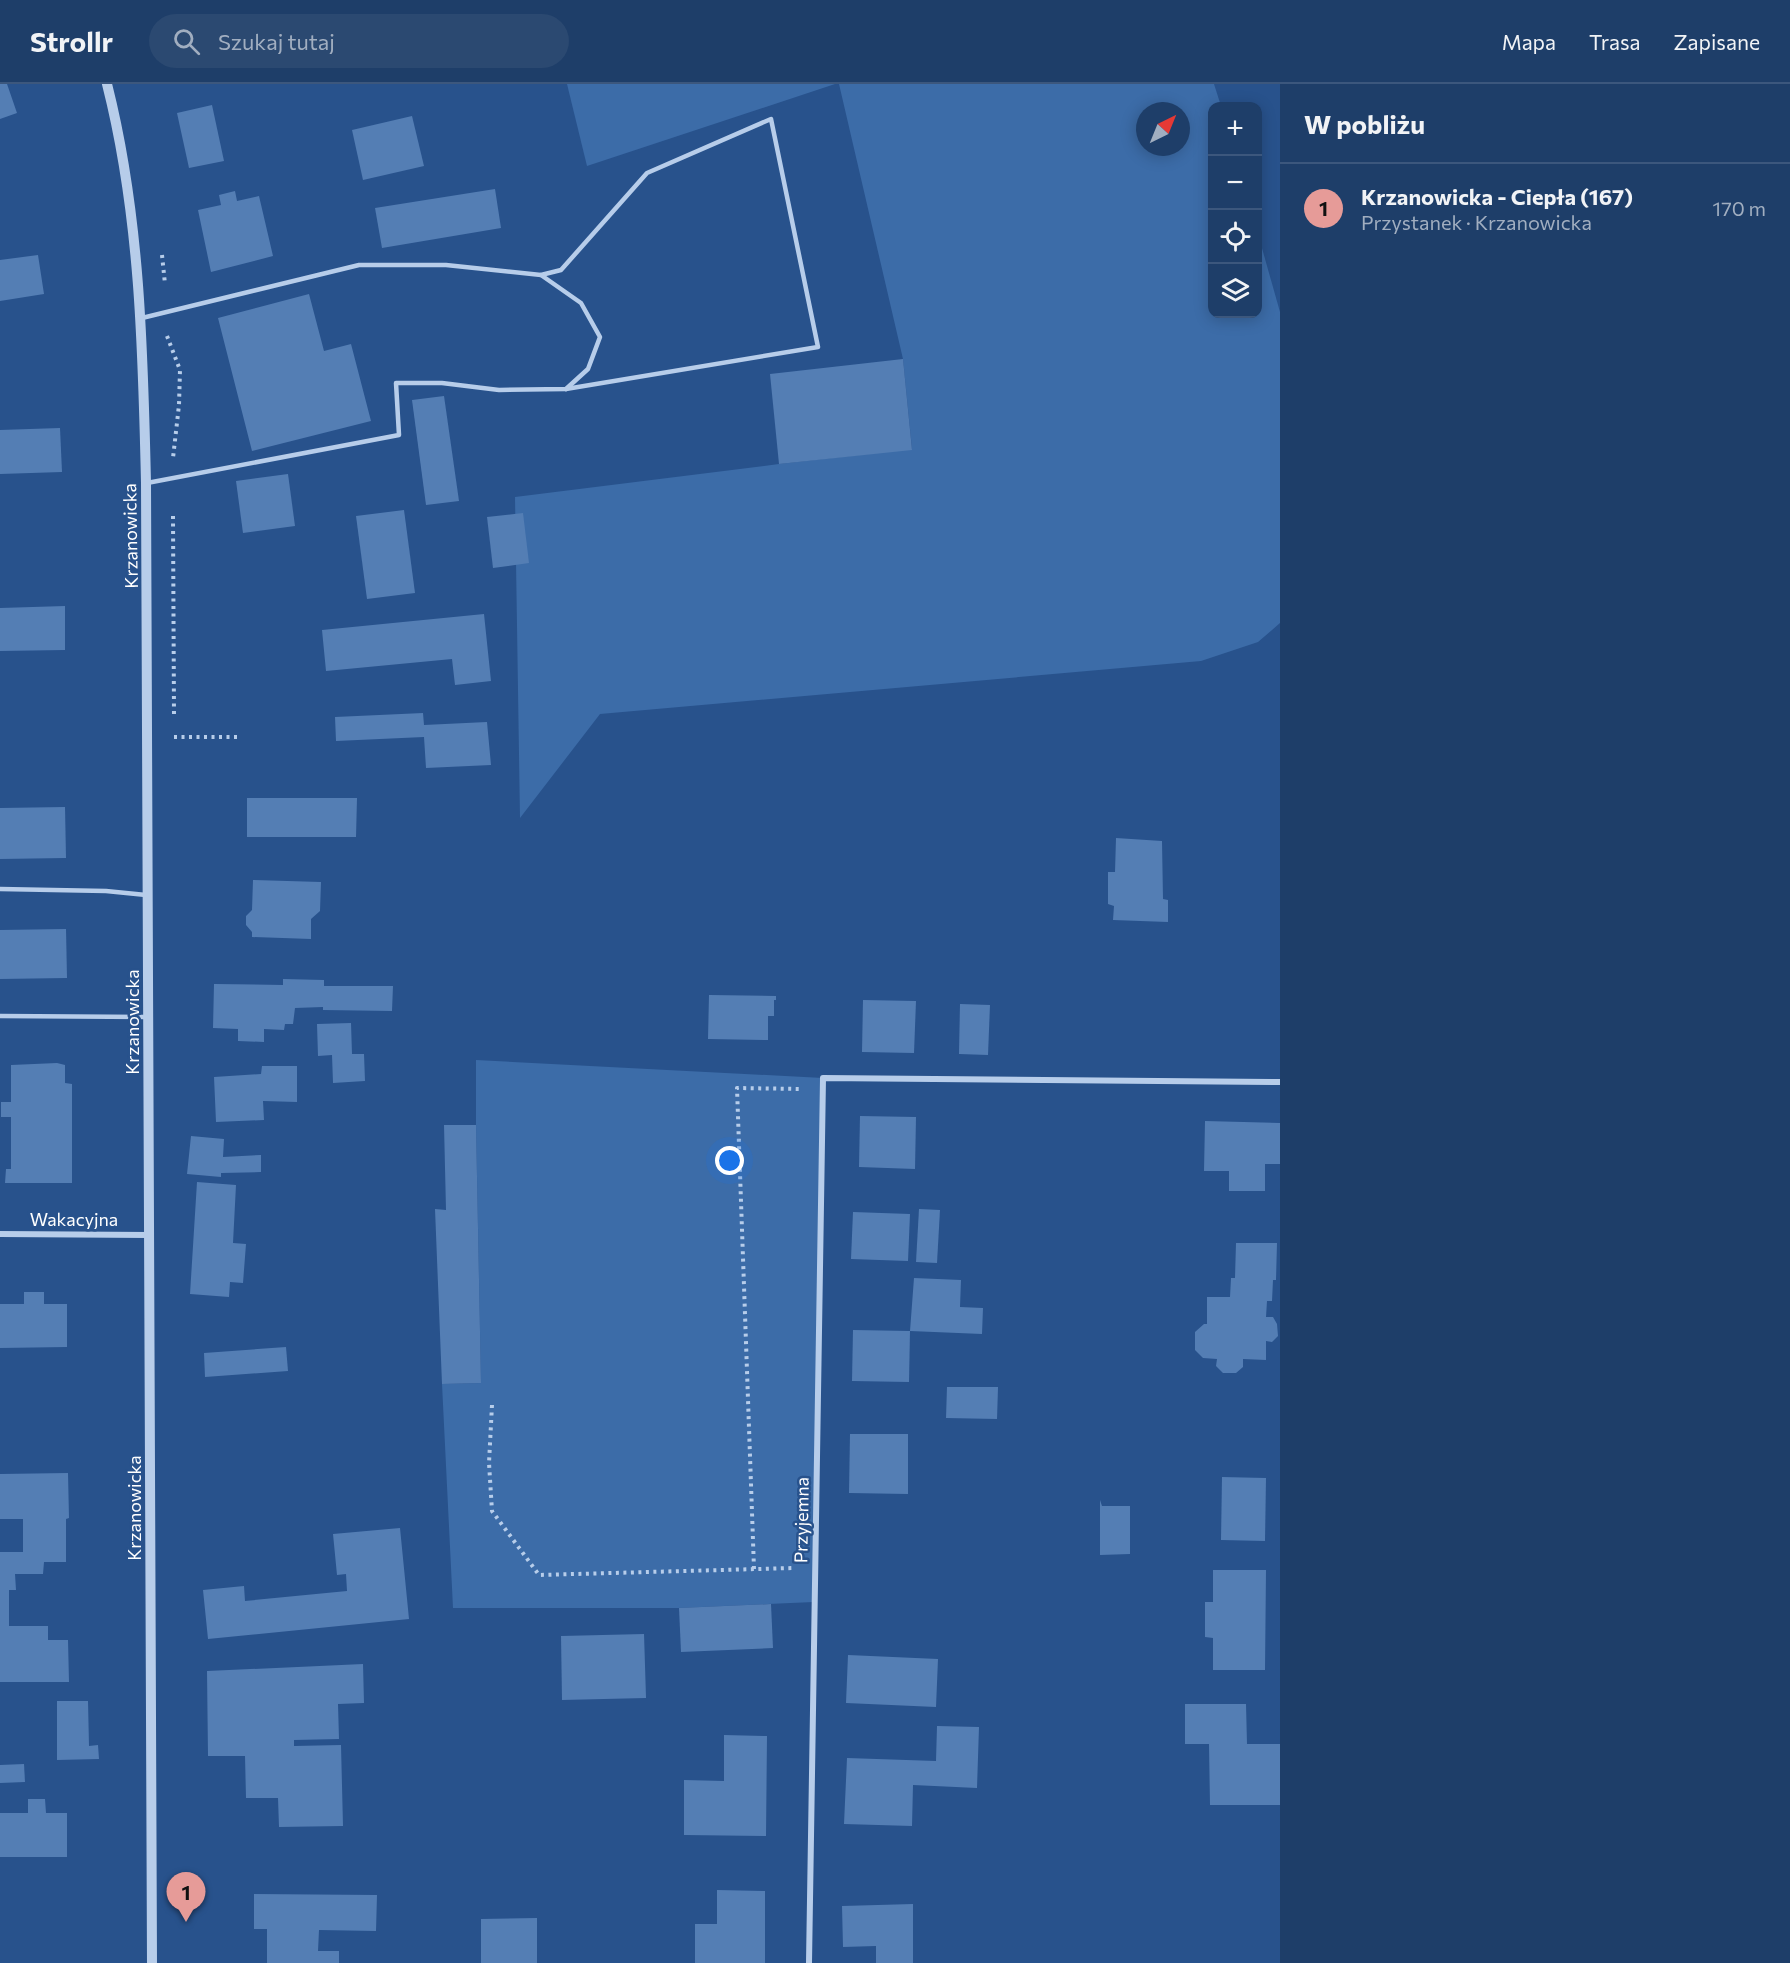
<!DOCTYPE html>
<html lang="pl">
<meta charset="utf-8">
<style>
body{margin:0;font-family:Commissioner,sans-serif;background:#2b4971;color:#f1f3f6}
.controls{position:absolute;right:18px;top:18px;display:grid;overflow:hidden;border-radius:12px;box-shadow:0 3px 15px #0003}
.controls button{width:54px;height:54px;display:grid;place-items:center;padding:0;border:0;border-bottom:2px solid #3c577d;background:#1e3e69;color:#f1f3f6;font:30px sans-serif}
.compass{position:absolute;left:1136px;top:18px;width:54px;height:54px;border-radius:50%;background:#1e3e69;box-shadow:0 3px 15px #0003;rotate:43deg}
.you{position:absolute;left:730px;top:1077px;width:21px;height:21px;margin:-15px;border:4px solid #fff;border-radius:50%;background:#1a73e8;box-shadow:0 0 0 9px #1a73e833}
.badge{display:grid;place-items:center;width:39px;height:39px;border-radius:50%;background:#e69b98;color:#111;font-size:20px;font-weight:700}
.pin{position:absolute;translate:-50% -50px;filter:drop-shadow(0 2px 3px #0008)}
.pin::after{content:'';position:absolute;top:32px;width:21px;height:18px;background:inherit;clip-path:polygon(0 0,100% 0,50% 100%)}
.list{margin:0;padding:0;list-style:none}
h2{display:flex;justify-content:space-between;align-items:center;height:78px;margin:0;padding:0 24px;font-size:26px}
h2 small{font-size:20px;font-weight:400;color:#a1aec0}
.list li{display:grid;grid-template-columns:39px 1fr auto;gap:18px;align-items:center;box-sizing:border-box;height:90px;padding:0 24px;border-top:2px solid #3c577d}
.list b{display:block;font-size:22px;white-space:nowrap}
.list p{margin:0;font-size:20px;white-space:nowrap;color:#a1aec0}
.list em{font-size:20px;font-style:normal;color:#a1aec0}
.icon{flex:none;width:33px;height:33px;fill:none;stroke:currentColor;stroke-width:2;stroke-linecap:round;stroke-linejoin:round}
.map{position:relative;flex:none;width:1280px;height:1879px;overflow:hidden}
header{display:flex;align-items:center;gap:36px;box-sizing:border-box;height:84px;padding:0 30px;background:#1e3e69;border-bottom:2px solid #3c577d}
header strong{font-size:28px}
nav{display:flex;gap:33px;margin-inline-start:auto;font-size:21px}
.search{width:420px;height:54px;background:#2b4971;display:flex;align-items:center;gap:15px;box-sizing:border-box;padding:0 21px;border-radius:33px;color:#a1aec0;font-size:22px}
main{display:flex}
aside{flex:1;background:#1e3e69}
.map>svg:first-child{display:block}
.green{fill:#3c6ca8;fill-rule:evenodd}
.building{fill:#547eb4}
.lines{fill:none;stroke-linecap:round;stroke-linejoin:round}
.path{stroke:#b7cdea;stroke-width:4;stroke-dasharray:3 4.5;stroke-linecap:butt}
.service{stroke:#b7cdea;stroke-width:4.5}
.minor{stroke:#b7cdea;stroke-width:6}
.tertiary{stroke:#b7cdea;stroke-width:10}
.labels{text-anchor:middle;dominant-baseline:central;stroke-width:5;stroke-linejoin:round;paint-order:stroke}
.street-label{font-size:18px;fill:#fff;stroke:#28528c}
</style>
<header>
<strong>Strollr</strong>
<div class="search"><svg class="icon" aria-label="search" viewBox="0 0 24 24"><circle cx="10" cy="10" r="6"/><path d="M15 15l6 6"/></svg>Szukaj tutaj</div>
<nav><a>Mapa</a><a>Trasa</a><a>Zapisane</a></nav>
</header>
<main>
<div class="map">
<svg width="1280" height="1879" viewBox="0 0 1280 1879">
<rect width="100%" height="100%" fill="#28528c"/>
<g class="green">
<polygon points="567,0 835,0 587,82"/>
<path d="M 839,0 L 1214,0 L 1221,22 L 1212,22 L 1212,230 L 1258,230 L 1258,150 L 1280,228 L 1280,539 L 1258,558 L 1201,577 L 600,630 L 520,734 L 515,413 L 779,380 L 912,365 L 903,275 ZM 1145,27 L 1181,27 L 1181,63 L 1145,63 Z"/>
<polygon points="476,976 823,994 814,1518 679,1524 453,1524 442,1300 481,1299 476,1041"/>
</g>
<g class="building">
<polygon points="0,0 7,0 17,29 0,35"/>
<polygon points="212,21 224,77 189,84 177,29"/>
<polygon points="412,32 424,82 363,96 352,46"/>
<polygon points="495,105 501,144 382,164 375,124"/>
<polygon points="235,107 237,117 259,112 273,172 211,188 198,126 221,121 219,111"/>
<polygon points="38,171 44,210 0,217 0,176"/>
<polygon points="309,210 324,267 351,260 371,337 252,367 218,234"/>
<polygon points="903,275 912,366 779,380 770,290"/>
<polygon points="444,312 459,417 426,421 412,316"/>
<polygon points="60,344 62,388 0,390 0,346"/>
<polygon points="288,390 295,442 243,449 236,397"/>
<polygon points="404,426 415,509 367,515 356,432"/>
<polygon points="523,429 529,479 493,484 487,433"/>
<polygon points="65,522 65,566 0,567 0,524"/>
<polygon points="484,530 491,597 455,601 452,575 326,587 322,546"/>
<polygon points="423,629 424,641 487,638 491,681 426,684 424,653 336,657 335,633"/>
<polygon points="247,714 357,714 356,753 247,753"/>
<polygon points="65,723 66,774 0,775 0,724"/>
<polygon points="1116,754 1162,757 1163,815 1168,816 1168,838 1113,836 1114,822 1108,820 1108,788 1115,788"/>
<polygon points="253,796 321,798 320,827 311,835 311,855 252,853 252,848 246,841 246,832 252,826"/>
<polygon points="66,845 67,894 0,895 0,846"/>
<polygon points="283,895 324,896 324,902 393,902 392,927 323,926 323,923 295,924 293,940 285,940 284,946 264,945 264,958 238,957 238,945 213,944 214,900 283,901"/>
<polygon points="709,911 776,912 776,916 774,916 774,932 768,932 768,956 708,955"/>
<polygon points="863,916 916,917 914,969 862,968"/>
<polygon points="960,920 990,921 988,971 959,970"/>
<polygon points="351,939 352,970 364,970 365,997 333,999 332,971 318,972 317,940"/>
<polygon points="57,979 65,981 65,999 72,1000 72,1099 5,1099 6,1085 11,1085 11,1033 1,1033 1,1018 11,1018 11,981"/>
<polygon points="262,982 297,982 297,1018 263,1017 264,1036 216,1038 214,993 261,990"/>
<polygon points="860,1032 916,1033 915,1085 859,1083"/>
<polygon points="1205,1037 1280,1039 1280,1080 1265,1080 1265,1107 1229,1107 1229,1087 1204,1087"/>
<polygon points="444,1041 476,1041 481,1299 442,1300 435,1125 446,1126"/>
<polygon points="191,1052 224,1055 223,1073 261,1071 261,1088 221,1089 221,1093 187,1090"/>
<polygon points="197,1098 236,1101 233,1159 246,1160 243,1199 230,1198 229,1213 190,1210"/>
<polygon points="919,1125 940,1126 937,1179 916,1178"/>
<polygon points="853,1128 910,1130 908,1177 851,1175"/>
<polygon points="1236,1159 1277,1159 1276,1196 1273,1196 1272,1217 1267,1217 1266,1233 1273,1233 1277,1240 1278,1252 1272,1258 1266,1257 1266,1276 1243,1275 1243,1283 1236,1289 1223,1289 1216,1282 1217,1275 1203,1274 1195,1266 1195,1248 1204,1240 1207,1240 1207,1213 1230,1213 1231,1194 1235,1194"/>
<polygon points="914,1194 961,1196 960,1223 983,1224 982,1250 910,1247"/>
<polygon points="24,1208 44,1208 44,1220 67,1220 67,1263 0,1264 0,1220 24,1220"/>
<polygon points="853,1246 910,1247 909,1298 852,1297"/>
<polygon points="286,1263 288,1287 205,1293 204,1269"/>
<polygon points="947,1303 998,1303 997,1335 946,1334"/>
<polygon points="850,1350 908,1350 908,1410 849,1409"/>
<polygon points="68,1389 69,1434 66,1435 66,1478 44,1478 43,1490 15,1490 16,1506 9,1506 9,1542 48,1542 48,1556 68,1556 69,1598 0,1598 0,1468 23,1468 23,1435 0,1435 0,1390"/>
<polygon points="1222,1393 1266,1394 1265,1457 1221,1456"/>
<polygon points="1100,1416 1102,1422 1130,1422 1130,1470 1100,1471"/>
<polygon points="400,1444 409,1535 208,1555 203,1506 244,1502 245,1517 347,1507 346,1490 337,1491 333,1450"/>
<polygon points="1213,1486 1266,1486 1265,1586 1213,1586 1213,1554 1205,1553 1205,1518 1213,1518"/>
<polygon points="771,1520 773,1564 681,1568 679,1524"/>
<polygon points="644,1550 646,1614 562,1616 561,1552"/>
<polygon points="848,1571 938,1575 936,1623 846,1619"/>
<polygon points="363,1580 364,1619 338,1620 339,1655 294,1656 294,1662 341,1661 343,1742 279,1743 278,1714 246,1714 245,1672 208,1672 207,1587"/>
<polygon points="57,1617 88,1617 89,1662 98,1661 99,1675 57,1676"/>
<polygon points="1185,1620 1246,1620 1247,1660 1280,1660 1280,1721 1210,1721 1209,1660 1185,1660"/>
<polygon points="937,1642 979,1643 977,1704 913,1701 912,1742 844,1740 847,1674 936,1677"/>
<polygon points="724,1651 767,1652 766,1752 684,1751 684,1696 724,1697"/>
<polygon points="24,1680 25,1698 0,1699 0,1681"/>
<polygon points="28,1715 45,1715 46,1729 67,1729 67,1773 0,1773 0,1729 28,1729"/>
<polygon points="717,1806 765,1807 765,1879 695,1879 695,1840 717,1840"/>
<polygon points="254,1810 377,1811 376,1847 319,1846 318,1867 339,1867 339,1879 267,1879 267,1845 254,1845"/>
<polygon points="913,1820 913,1879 876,1879 876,1862 843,1863 842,1822"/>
<polygon points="537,1834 537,1879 481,1879 481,1835"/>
</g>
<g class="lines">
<g class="path">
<polyline points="162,171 165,200"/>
<polyline points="167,252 180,286 179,321 173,374"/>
<polyline points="173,432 174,632"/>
<polyline points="174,653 237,653"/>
<polyline points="492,1321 489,1379 492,1427 539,1491 794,1484"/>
<polyline points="754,1485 737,1004 801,1005"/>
</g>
<g class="service">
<polyline points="541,191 581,219 600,253 588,285 566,305"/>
<polyline points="142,234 359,181 446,181 541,191 561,186 647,89 771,35 818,263 566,305 499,306 442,299 396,299 399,351 147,399"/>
<polyline points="0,805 106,807 146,811"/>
<polyline points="0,932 147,933"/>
</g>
<g class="minor">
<polyline points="0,1150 149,1151"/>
<polyline points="809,1879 823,994 1280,998"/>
</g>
<path class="tertiary" d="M 107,0 C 140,130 143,265 146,399 L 152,1879"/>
</g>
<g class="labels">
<g class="street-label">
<text transform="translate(130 452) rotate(-91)">Krzanowicka</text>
<text transform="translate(132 938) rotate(-90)">Krzanowicka</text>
<text x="74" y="1135">Wakacyjna</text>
<text transform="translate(134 1424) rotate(-90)">Krzanowicka</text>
<text transform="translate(801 1436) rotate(-89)">Przyjemna</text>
</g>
</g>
</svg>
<div class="controls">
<button>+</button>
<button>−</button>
<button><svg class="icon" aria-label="locate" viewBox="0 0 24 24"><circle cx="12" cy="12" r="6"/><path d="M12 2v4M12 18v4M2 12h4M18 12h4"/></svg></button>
<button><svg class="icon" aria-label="layers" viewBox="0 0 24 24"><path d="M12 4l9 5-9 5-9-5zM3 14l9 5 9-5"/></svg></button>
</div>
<svg class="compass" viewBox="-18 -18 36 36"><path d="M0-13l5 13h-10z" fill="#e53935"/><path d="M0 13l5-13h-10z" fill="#a1aec0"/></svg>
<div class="you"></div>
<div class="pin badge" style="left:186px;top:1838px">1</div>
</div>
<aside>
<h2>W pobliżu<small></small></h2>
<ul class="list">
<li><span class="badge">1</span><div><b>Krzanowicka - Ciepła (167)</b><p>Przystanek · Krzanowicka</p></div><em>170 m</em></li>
</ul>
</aside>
</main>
